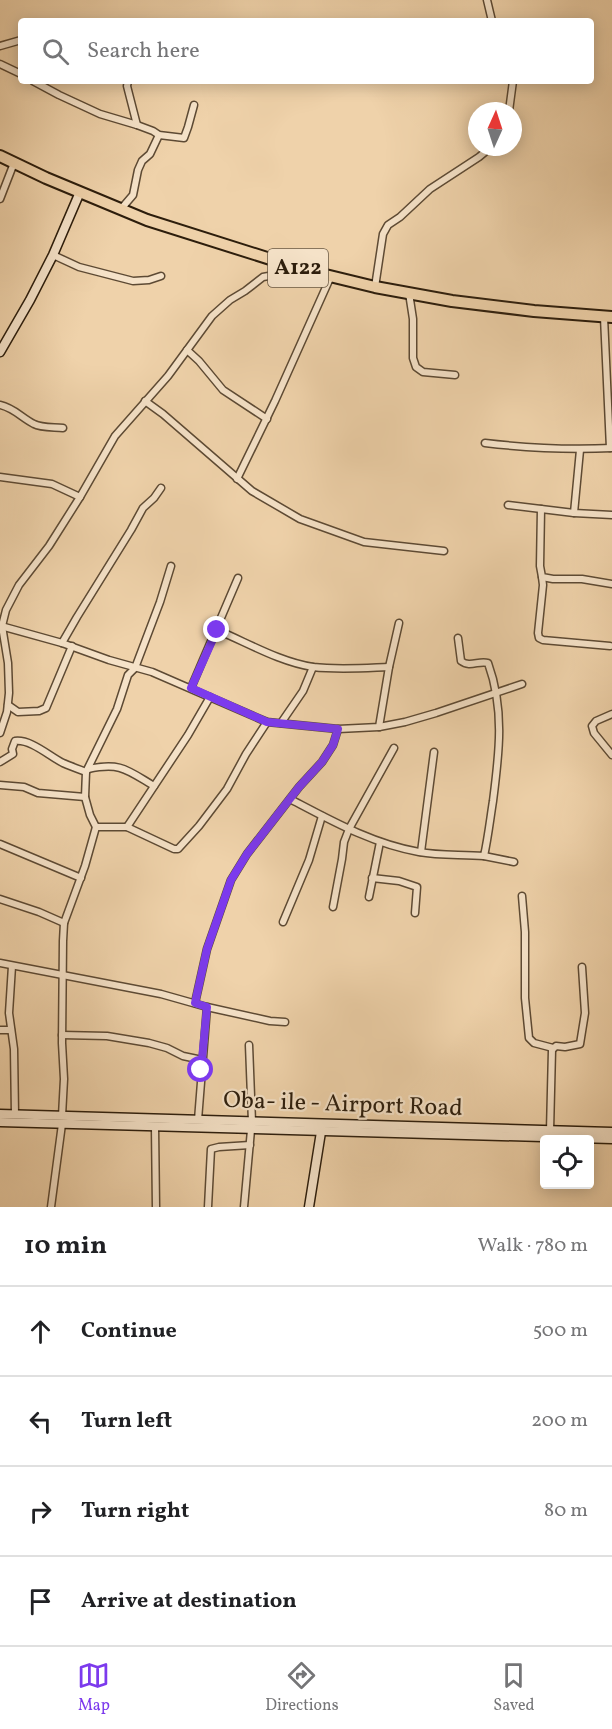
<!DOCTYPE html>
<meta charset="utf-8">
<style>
body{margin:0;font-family:Vollkorn,serif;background:#f6f6f6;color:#202124}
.controls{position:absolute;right:18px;bottom:18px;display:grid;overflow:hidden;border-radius:6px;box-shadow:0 3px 15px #0003}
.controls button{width:54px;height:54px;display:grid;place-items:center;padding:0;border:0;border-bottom:2px solid #e0e0e0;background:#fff;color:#202124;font:30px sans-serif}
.compass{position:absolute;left:468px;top:102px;width:54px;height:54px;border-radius:50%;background:#fff;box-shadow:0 3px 15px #0003;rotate:3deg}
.stop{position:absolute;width:18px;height:18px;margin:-14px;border:4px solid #7c3aed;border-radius:50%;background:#fff}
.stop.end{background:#7c3aed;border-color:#fff;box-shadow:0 2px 6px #0008}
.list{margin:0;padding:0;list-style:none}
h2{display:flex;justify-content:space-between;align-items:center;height:78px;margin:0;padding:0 24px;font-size:26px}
h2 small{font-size:20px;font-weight:400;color:#757577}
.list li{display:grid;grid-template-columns:39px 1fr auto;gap:18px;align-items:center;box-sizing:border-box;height:90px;padding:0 24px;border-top:2px solid #e0e0e0}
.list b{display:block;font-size:22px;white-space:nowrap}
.list em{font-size:20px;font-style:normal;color:#757577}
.icon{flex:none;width:33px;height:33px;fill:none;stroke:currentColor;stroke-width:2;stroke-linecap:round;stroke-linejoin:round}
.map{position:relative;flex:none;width:612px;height:1207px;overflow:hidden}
.search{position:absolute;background:#fff;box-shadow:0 3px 15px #0003;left:18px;right:18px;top:18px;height:66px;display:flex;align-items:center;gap:15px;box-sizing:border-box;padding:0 21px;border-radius:6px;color:#757577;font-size:22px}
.sheet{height:438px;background:#fff}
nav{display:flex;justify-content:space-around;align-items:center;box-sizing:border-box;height:84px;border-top:2px solid #e0e0e0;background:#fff;font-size:16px;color:#757577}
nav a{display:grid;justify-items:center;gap:3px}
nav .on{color:#7c3aed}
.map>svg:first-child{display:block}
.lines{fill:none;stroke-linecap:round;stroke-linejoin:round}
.street-casing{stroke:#5d4a34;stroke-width:9}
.secondary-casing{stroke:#2c1d0c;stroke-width:11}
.highway-casing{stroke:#2c1d0c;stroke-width:14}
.street{stroke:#f5e2c8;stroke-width:6}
.secondary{stroke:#f5e2c8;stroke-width:8}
.highway{stroke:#efd2aa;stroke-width:10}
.route{stroke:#7c3aed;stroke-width:8}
.labels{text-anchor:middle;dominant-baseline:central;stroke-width:4.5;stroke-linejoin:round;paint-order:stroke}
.shield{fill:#f5e2c8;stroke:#685844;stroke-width:1.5}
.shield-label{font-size:22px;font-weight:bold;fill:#2c1d0c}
.street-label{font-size:24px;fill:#2c1d0c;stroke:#f5e2c8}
</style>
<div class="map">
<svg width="612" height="1207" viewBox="0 0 612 1207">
<rect width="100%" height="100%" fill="#efd2aa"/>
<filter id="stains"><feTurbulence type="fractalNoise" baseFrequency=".00333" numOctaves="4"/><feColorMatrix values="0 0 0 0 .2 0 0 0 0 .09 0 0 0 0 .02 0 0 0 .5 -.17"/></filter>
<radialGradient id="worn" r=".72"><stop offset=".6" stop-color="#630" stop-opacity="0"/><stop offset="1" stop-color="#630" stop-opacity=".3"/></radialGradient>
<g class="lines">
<g class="street-casing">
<g id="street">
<polyline points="487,0 492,21"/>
<polyline points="0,46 21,40"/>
<polyline points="0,64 21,74"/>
<polyline points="33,81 59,95 100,114 137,125 153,131 159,135 184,138 188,127 194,105"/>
<polyline points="128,81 127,86 137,125"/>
<polyline points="509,111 513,81"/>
<polyline points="0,199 14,163"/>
<polyline points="121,209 133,195 138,170 142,161 150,154 159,135"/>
<polyline points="53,255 79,267 133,281 149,280 161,276"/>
<polyline points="375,287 383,234 388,225 400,217 430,189 479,157 491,147"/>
<polyline points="409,293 413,319 413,358 416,367 423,372 455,375"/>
<polyline points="604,317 610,448"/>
<polyline points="187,350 199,361 223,390 267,419"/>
<polyline points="145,401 163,414 252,491 300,519 364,542 444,551"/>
<path d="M 0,405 C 14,408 22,418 34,424 C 41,428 54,427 63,428"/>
<path d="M 485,443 C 527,448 569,450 612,448"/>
<polyline points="0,477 52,484 80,497"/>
<polyline points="237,479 275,401 331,276"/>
<polyline points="508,505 574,513 612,515"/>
<polyline points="541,509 540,566 542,577 553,579 582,579 612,584"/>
<polyline points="574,513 580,450"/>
<polyline points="542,577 543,585 538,633 539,638 543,640 610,646"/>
<polyline points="1,626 62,643 109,660 152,672 267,722 338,729 379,727 405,722 436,713 522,684"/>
<path d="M 217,630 C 248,643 280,662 313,667 C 338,670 364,668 389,667"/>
<polyline points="62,643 77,617 131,530 143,508 154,498 161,488"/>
<polyline points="191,688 238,578"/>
<polyline points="8,705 18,712 39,711 46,708 72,646"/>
<polyline points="612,714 596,721 592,726 594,733 612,755"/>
<polyline points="281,723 303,691 313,667"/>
<polyline points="379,727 389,667 399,623"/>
<polyline points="0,733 7,712 9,693 8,663 2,626 6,610 19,585 49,546 80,497 115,436 168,376 212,316 230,300 245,291 263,277 274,275 291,278 304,270"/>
<path d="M 0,762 L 13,754 L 12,749 L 15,741 C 31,739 49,756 63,763 C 70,766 78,769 86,772"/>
<path d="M 88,769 C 121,762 127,770 154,786"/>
<polyline points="0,785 24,787 38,793 85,797"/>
<path d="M 290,799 C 332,821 373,844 419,852 C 441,856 462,854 484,856 C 488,838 490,820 493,801 C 499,754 505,710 488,663 C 479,660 470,668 461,661 L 458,638"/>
<polyline points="96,827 90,815 85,797 86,772 117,709 128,675 135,668 160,602 171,566"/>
<polyline points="127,827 188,735 210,697"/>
<polyline points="0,844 81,878"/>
<polyline points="421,852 434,752"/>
<polyline points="484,856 514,862"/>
<polyline points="372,878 399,881 417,887 415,913"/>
<polyline points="522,896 525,932 525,998 529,1038 534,1043 553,1048"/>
<polyline points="369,897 380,842"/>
<polyline points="0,899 39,912 64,923"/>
<polyline points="333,907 342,859 344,842 349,829 394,748"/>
<polyline points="283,922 309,860 322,816"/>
<polyline points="0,963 161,994 207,1007 270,1021 285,1022"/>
<polyline points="12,966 9,1013 14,1049 15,1115"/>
<polyline points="195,1003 207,949 231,880 247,854 299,787 322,762 333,745 338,729"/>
<polyline points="0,1030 11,1030"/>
<polyline points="62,1035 107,1036 149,1043 167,1048 183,1056 202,1060"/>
<polyline points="249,1045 252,1122"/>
<polyline points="62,1116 64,1079 62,1043 63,941 64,923 85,866 96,827 127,827 174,849 178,849 199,826 227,789 246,754 267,722"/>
<polyline points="198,1120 207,1007"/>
<polyline points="155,1127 156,1207"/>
<polyline points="550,1131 552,1050 556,1046 565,1047 580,1044 585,1013 582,967"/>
<polyline points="51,1207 62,1124"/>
<polyline points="208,1207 211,1149 219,1147 250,1145"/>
<polyline points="244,1207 251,1130"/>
</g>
</g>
<g class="secondary-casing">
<g id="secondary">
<polyline points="0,352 30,300 53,255 80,192"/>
<polyline points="0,1114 612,1132"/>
<polyline points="0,1122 612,1139"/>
<polyline points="309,1207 321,1132"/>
</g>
</g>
<g class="highway-casing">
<polyline id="highway" points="0,156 46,178 147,220 305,270 375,287 452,301 534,311 612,317"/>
</g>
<use href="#street" class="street"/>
<use href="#secondary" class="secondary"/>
<use href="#highway" class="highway"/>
</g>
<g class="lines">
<polyline class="route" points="201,1070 207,1007 195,1003 207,949 231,880 247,854 299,787 322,762 333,745 338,729 267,722 191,688 217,630"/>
</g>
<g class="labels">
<rect class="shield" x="268" y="249" width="60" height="38" rx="4.5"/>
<g class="shield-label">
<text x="298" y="268">A122</text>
</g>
<g class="street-label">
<text transform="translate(343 1105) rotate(2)">Oba- ile - Airport Road</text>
</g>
</g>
<rect width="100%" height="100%" filter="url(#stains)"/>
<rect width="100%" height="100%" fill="url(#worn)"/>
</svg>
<div class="controls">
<button><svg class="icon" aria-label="locate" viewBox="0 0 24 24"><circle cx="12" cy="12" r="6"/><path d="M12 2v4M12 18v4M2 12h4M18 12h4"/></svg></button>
</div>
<svg class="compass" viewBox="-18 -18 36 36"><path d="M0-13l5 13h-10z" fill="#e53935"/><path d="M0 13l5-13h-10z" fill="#757577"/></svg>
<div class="stop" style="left:201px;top:1070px"></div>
<div class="stop end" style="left:217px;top:630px"></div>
<div class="search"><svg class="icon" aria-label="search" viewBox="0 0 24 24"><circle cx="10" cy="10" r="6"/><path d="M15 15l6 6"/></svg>Search here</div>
</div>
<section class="sheet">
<h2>10 min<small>Walk · 780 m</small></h2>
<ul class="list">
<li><svg class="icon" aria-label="ahead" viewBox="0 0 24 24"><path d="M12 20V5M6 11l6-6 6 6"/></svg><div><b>Continue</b></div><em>500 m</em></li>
<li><svg class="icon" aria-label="left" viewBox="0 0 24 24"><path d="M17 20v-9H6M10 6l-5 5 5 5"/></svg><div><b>Turn left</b></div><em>200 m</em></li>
<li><svg class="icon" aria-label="right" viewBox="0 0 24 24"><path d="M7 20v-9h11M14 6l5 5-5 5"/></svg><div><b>Turn right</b></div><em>80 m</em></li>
<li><svg class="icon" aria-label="arrive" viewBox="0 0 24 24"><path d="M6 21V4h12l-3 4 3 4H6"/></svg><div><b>Arrive at destination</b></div></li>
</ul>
</section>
<nav>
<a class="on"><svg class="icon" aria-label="map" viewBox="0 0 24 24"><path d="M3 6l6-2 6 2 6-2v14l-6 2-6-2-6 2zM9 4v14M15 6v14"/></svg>Map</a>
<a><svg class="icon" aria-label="directions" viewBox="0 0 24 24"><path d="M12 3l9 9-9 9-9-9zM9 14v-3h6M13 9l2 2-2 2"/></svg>Directions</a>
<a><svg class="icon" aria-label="saved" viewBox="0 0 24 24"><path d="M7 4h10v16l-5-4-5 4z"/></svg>Saved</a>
</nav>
